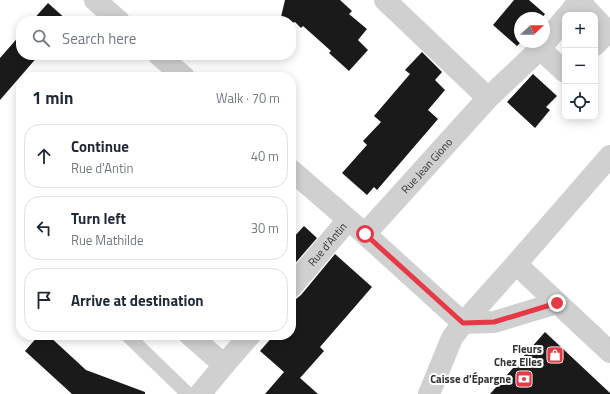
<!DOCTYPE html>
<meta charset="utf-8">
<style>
body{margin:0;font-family:"Titillium Web",sans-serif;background:#f2f2f3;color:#1f2937}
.controls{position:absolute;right:12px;top:12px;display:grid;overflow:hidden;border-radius:8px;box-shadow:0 2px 10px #0003}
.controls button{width:36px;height:36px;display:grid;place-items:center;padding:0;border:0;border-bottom:1px solid #e0e1e3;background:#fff;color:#1f2937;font:20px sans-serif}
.compass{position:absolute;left:514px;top:12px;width:36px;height:36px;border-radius:50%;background:#fff;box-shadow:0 2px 10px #0003;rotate:68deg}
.stop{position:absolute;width:12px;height:12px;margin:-9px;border:3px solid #e63946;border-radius:50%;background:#fff}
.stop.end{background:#e63946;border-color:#fff;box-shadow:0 1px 4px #0008}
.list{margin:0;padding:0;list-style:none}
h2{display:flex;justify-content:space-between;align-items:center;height:52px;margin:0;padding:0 16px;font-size:17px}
h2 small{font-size:13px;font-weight:400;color:#747a83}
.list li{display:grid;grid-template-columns:26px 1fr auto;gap:12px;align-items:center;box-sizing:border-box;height:64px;margin:0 8px 8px;padding:0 8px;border:1px solid #e0e1e3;border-radius:16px}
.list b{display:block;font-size:15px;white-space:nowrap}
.list p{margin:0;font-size:13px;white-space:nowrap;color:#747a83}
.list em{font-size:13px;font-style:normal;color:#747a83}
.icon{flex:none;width:22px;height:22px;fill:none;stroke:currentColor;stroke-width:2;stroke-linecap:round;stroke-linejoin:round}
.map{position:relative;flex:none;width:610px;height:394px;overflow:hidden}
.search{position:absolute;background:#fff;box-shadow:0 2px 10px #0003;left:16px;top:16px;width:280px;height:44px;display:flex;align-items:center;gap:10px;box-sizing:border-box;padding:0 14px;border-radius:16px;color:#747a83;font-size:15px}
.panel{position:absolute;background:#fff;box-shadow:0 2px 10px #0003;left:16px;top:72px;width:280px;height:268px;border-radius:16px}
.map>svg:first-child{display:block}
.building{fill:#1a1a1a}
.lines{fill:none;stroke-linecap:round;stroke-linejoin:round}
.service{stroke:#d0d0d0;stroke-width:14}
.minor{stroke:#d0d0d0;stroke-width:22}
.route{stroke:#e63946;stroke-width:5}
.labels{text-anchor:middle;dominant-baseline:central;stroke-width:4;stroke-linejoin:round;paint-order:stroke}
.street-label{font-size:11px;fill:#333;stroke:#fff}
.poi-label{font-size:11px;font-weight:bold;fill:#333;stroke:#fff;text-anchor:end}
</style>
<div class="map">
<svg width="610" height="394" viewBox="0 0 610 394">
<rect width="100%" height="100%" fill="#fff"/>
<g class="building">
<polygon points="285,0 340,0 352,11 349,14 367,29 358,40 368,50 349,71 329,53 331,51 303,26 301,28 295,22 291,23 291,21 286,21 281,17"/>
<polygon points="514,0 529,0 545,14 542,18 520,18 520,42 521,42 517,46 493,25"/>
<polygon points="48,3 68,21 32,21"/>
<polygon points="21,34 21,55 39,55 0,100 0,58"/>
<polygon points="422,52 442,72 435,80 445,90 428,110 438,119 377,190 374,187 367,195 342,173 367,145 363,141 381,122 374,116 410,74 405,70"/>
<polygon points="533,74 557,96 546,107 550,110 535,128 507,102"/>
<polygon points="304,226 317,238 291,268 291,240"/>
<polygon points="335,254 372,287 320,347 324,351 300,378 318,394 265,394 284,372 260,351 274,335 291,335 291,299 296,299 301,295"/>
<polygon points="545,332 610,393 610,394 490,394"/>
<polygon points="39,335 48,335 86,370 145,392 145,394 72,394 25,351"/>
</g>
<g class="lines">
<polyline class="service" points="127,335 188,394"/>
<g class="minor">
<polyline points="95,0 119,21"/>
<polyline points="385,0 488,98"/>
<polyline points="568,15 579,1 592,15"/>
<polyline points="595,18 608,32 595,45"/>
<polyline points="540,49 565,72"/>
<polyline points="159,55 184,77"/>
<polyline points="291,170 365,234 463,323"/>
<path id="s1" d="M 365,234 L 488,98 L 540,49 L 565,18"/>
<polyline points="516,264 610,156"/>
<path id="s2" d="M 291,287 L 348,220"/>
<polyline points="463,323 494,322 557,303"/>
<polyline points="190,335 224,365 250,335"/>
<polyline points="200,394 224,365"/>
<polyline points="429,394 452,338 463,323 516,264 610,352"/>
</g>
</g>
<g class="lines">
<polyline class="route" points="365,234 463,323 494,322 557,303"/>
</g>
<defs>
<g id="shop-square" transform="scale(0.9)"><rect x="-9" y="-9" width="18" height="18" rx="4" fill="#e63946" stroke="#fff"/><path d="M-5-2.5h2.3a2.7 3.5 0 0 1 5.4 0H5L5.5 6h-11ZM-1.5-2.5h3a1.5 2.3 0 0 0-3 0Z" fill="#fff"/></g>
<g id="bank-square" transform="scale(0.9)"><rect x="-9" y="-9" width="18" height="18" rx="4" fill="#e63946" stroke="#fff"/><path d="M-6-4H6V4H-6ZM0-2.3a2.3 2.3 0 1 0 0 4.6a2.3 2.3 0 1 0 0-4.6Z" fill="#fff"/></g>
</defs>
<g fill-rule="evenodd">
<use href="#shop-square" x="555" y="355"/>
<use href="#bank-square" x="524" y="379"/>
</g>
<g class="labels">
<g class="street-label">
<text stroke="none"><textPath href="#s1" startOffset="92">Rue Jean Giono</textPath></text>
<text stroke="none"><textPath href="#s2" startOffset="56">Rue d'Antin</textPath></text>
</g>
<g class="poi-label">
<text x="542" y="349">Fleurs<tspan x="542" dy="13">Chez Elles</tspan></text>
<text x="511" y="379">Caisse d'Épargne</text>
</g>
</g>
</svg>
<div class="controls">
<button>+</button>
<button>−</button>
<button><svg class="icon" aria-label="locate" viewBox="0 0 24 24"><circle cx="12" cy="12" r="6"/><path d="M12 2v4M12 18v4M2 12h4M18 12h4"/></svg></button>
</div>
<svg class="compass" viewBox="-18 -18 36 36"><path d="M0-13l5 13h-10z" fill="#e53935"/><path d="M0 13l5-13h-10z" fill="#747a83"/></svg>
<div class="stop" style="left:365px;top:234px"></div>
<div class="stop end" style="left:557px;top:303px"></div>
<div class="search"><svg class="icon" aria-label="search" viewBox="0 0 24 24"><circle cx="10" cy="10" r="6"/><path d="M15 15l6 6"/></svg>Search here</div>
<section class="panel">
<h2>1 min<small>Walk · 70 m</small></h2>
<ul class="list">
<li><svg class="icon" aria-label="ahead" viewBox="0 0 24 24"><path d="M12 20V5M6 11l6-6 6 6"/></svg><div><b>Continue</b><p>Rue d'Antin</p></div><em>40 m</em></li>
<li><svg class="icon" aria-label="left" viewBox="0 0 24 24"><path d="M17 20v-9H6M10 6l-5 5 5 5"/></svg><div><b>Turn left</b><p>Rue Mathilde</p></div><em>30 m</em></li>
<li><svg class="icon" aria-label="arrive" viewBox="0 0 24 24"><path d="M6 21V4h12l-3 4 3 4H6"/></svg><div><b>Arrive at destination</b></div></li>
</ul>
</section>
</div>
